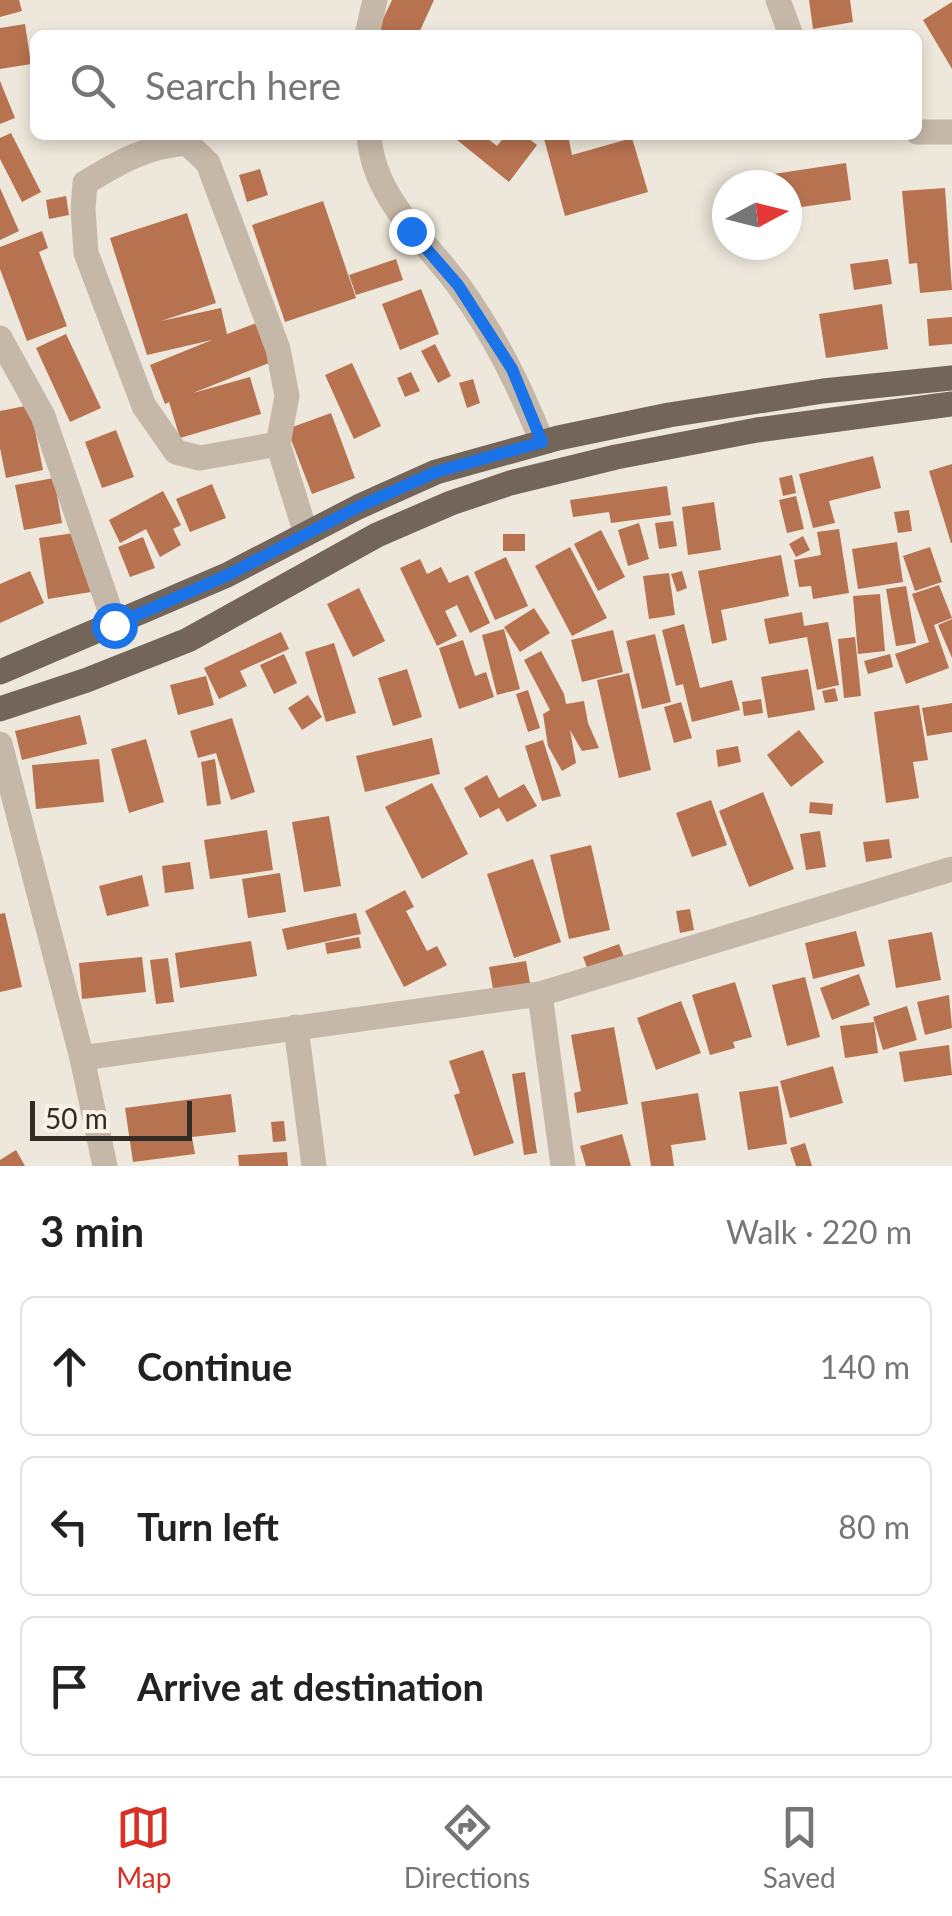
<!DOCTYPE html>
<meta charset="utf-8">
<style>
body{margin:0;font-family:Lato,sans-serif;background:#f2f2f2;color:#222}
.compass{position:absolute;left:712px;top:170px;width:90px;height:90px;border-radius:50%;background:#fff;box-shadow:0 5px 15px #0003;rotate:83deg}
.scale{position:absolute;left:30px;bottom:25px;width:162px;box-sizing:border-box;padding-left:10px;border:5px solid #322c27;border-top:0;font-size:28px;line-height:35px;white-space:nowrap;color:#322c27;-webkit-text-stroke:8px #f7f1e6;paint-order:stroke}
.stop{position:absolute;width:30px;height:30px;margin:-22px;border:8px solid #1a73e8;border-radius:50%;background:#fff}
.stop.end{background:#1a73e8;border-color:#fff;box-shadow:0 2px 10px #0008}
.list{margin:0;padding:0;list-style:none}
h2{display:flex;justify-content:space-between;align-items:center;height:130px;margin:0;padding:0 40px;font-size:42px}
h2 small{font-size:32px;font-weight:400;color:#767676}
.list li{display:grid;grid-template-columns:65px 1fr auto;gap:30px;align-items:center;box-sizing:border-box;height:140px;margin:0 20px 20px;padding:0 20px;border:2px solid #e0e0e0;border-radius:15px}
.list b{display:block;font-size:38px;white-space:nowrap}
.list em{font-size:32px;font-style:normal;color:#767676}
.icon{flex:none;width:55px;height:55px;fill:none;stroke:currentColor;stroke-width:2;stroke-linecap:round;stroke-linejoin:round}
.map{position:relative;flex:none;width:952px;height:1166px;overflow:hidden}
.search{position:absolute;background:#fff;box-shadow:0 5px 15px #0003;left:30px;right:30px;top:30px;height:110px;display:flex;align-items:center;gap:25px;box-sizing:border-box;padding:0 35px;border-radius:15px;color:#767676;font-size:38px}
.sheet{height:610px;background:#fff}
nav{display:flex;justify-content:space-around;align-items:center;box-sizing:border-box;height:140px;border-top:2px solid #e0e0e0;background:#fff;font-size:28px;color:#767676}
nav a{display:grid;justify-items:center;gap:5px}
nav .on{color:#d93025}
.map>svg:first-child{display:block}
.building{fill:#b77250}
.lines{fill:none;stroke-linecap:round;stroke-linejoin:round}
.minor{stroke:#c5b8a8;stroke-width:25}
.major{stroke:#73655a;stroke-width:25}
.route{stroke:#1a73e8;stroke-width:12}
</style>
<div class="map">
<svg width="952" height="1166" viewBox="0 0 952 1166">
<rect width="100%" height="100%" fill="#eee7db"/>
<g class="building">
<polygon points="0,0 19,0 22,11 0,17"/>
<polygon points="392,0 434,0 418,35 376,34"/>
<polygon points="809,0 850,0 853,22 813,29"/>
<polygon points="952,2 952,69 923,20"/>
<polygon points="25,24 31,64 0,69 0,28"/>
<polygon points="0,81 15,118 0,124"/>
<polygon points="11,133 41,192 22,202 0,159 0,138"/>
<polygon points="451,135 483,135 497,146 506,135 524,135 537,145 509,182"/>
<polygon points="543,135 568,135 572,155 632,138 648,192 565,216"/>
<polygon points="846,163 851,200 787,209 787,185 762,185 761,176"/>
<polygon points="260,169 268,195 247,202 239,175"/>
<polygon points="0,188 19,231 0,240"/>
<polygon points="945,188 952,290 920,293 917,263 909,264 902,191"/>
<polygon points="66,196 69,215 49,219 46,200"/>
<polygon points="323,201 356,298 285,322 252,225"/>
<polygon points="187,213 216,303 161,321 221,308 227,334 259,322 274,361 193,393 250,377 261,414 180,438 169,402 165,404 150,365 212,340 147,355 110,238"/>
<polygon points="42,231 48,248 39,252 67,326 27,341 0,269 0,247"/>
<polygon points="396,259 403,280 356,295 349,275"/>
<polygon points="888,259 892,284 854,290 850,264"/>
<polygon points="421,289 439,334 400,350 382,304"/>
<polygon points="882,304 888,349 826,358 819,314"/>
<polygon points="952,317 952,344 929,346 927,319"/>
<polygon points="66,334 101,408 70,422 36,348"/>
<polygon points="435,344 451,376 438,383 421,351"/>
<polygon points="352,363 381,426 354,439 325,375"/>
<polygon points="411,372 420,391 405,397 397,378"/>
<polygon points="473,379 480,403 467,408 459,383"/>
<polygon points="30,405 43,470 6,478 0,448 0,411"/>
<polygon points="331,413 355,478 312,494 287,429"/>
<polygon points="116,430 134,477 102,488 85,442"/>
<polygon points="873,456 881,488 829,501 835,523 813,528 799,474"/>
<polygon points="952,464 952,543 951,543 929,471"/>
<polygon points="792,475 796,493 783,496 779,478"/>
<polygon points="54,478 62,523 24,530 15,485"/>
<polygon points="212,484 226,518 190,532 176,499"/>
<polygon points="667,486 671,515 611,523 609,512 573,517 570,500"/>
<polygon points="163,491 181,525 173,529 181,545 160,557 146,529 120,543 109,520"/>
<polygon points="796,496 804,529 787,533 779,500"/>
<polygon points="714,502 721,550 688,555 682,507"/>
<polygon points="909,510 912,531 898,533 894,512"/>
<polygon points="673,521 677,546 659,549 655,523"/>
<polygon points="639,523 649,559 628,566 618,530"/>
<polygon points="839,529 849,593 813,599 811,586 799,587 794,560 821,555 817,532"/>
<polygon points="601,530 625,577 598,591 574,544"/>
<polygon points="82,532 91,592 48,599 39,538"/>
<rect x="503" y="534" width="22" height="17"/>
<polygon points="803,536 810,550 796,557 789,544"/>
<polygon points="143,537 155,568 130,577 118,547"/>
<polygon points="897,542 903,582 858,589 852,549"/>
<polygon points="570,547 607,618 572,636 535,566"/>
<polygon points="930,547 942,582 915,591 903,556"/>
<polygon points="781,555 789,596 721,610 727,640 712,644 698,571"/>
<polygon points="506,557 528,606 495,620 474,572"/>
<polygon points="420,559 427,574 441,567 449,583 468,575 490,623 470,633 457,605 445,611 457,636 437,646 400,568"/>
<polygon points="30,571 44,603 0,623 0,584"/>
<polygon points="682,571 687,588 677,592 671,574"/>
<polygon points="669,573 675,615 649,619 643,576"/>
<polygon points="939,585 952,618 934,625 949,668 906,684 895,654 929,642 912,594"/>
<polygon points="906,586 916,643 896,646 886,589"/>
<polygon points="359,588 385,641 353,657 327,604"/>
<polygon points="880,594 885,651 858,654 853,596"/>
<polygon points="534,608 550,633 520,652 504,627"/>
<polygon points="802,612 804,626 828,622 839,685 817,690 807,637 769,644 764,619"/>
<polygon points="952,619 952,658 938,625"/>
<polygon points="684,624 700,688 732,680 740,710 692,722 683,684 676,686 662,630"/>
<polygon points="504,629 520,689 497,695 482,635"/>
<polygon points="613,630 623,672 582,682 571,640"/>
<polygon points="281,632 289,649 240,671 247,686 219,699 204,668"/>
<polygon points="655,634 671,702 642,709 626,641"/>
<polygon points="855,637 861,696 844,698 838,639"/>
<polygon points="463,640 475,676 486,672 494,697 459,709 439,648"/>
<polygon points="334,643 356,713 326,722 305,652"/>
<polygon points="541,651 564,694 566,704 584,701 588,723 599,748 582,751 570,730 576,763 562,771 548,746 543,714 550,710 524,660"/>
<polygon points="284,654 297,683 274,694 260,665"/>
<polygon points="890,654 893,667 868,674 864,661"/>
<polygon points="407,669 422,717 393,726 378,678"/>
<polygon points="808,669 815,710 768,718 761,677"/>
<polygon points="629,673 651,770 619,778 597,680"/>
<polygon points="206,676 214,705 178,715 170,685"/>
<polygon points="835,688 838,701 825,703 822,691"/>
<polygon points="528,690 540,728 528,732 516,694"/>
<polygon points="308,695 322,717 302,730 288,708"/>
<polygon points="761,699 763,713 744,716 742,702"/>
<polygon points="681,702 692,738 674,743 664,707"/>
<polygon points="952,703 952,732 927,736 922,708"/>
<polygon points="919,705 928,760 913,762 919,798 886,803 874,712"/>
<polygon points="80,715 87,744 22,760 15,731"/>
<polygon points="232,718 255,792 231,800 216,753 198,758 190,731"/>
<polygon points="799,730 824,762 791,787 767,755"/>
<polygon points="432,738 440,774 365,792 356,756"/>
<polygon points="146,739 164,802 129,813 111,749"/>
<polygon points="543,740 561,796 542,801 525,746"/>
<polygon points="738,746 741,762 718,767 716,750"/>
<polygon points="99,759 104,802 36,809 32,765"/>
<polygon points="215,759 221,804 207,806 201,762"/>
<polygon points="487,775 499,798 524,784 537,806 507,822 499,808 480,818 464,788"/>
<polygon points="432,783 468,854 422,879 385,807"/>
<polygon points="763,792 794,869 749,887 719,811"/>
<polygon points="711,800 727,845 692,857 676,813"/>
<polygon points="810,802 833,804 832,815 809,813"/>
<polygon points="329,816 341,886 304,892 292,822"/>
<polygon points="267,830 273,870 210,879 204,840"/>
<polygon points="820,831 826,867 806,870 800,834"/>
<polygon points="889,839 892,858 866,862 863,842"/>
<polygon points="591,845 610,930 569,939 550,855"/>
<polygon points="533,859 561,942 514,958 487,874"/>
<polygon points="190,862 194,889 165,893 162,866"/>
<polygon points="280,873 286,912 248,918 242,879"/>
<polygon points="142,875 149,906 107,916 99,886"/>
<polygon points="405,890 414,907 406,911 427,951 437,946 447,965 404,987 365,911"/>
<polygon points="690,909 694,930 680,933 676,911"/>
<polygon points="5,913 22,987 0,992 0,914"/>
<polygon points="356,913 361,934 287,950 282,929"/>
<polygon points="856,931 865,966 813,979 805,943"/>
<polygon points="932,932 941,980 896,988 888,940"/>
<polygon points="359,937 361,948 327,954 325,943"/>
<polygon points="251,941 257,976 180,988 175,953"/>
<polygon points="619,944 625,960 589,973 583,957"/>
<polygon points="142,957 146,992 82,999 79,963"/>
<polygon points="168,958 174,1002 156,1004 150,960"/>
<polygon points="526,961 530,983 493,989 489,967"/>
<polygon points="859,974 870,1005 832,1020 820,988"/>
<polygon points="805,977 820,1037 787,1046 772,985"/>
<polygon points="735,982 752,1037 733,1042 735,1048 710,1055 692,995"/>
<polygon points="949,995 952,1028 925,1035 917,1002"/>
<polygon points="681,1001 701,1053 656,1070 637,1018"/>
<polygon points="907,1006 917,1040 883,1050 873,1017"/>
<polygon points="874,1022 878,1053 845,1058 840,1026"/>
<polygon points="614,1027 628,1104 577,1113 574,1093 581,1091 571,1035"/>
<polygon points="949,1045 952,1075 904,1082 899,1052"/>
<polygon points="483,1050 514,1143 474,1156 454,1095 460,1093 449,1061"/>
<polygon points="833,1066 843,1103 790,1118 780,1081"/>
<polygon points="525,1072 537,1153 524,1155 512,1074"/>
<polygon points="778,1086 787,1144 748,1150 739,1092"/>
<polygon points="698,1093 706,1140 671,1145 674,1166 651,1166 641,1102"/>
<polygon points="231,1094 236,1132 192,1137 195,1154 133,1162 125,1108"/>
<polygon points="284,1121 286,1141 273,1142 271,1122"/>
<polygon points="622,1134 631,1166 586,1166 580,1146"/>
<polygon points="805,1143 812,1166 796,1166 790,1148"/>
<polygon points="16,1150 25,1166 0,1166 0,1160"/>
<polygon points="287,1152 288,1166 239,1166 238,1155"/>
</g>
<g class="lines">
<g class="minor">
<polyline points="778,0 791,35"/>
<polyline points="367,35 375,0"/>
<polyline points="917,132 952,132"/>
<path d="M 369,135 C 373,198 424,239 459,286 C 495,336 519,385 542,442"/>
<polyline points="0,338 43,416 115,625"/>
<path d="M 278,444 L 200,458 L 176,452 L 144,406 L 86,253 L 83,209 L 85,183 C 119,162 147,146 187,143 L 208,163 L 278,349 L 287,396 L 278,444 L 306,534"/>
<polyline points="0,744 82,1058 105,1166"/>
<polyline points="540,994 563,1166"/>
<polyline points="296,1027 314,1166"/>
<polyline points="82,1058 540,994 952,869"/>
</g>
<g class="major">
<polyline points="0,672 227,575 358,507 436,472 558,438 669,415 823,391 952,378"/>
<polyline points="0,709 87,680 188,640 377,535 451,503 510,483 616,457 757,430 952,404"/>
</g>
</g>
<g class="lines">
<polyline class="route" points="114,625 228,575 358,507 436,472 542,442 512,369 458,285 411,231"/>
</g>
</svg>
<svg class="compass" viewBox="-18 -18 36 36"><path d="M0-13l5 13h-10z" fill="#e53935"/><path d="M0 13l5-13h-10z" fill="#767676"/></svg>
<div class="scale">50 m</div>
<div class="stop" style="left:114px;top:625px"></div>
<div class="stop end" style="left:411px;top:231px"></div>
<div class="search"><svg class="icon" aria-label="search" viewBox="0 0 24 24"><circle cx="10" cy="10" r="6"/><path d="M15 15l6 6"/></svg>Search here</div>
</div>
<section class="sheet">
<h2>3 min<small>Walk · 220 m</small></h2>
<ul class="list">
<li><svg class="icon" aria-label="ahead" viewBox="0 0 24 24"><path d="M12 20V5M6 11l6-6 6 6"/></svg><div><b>Continue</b></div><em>140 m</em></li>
<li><svg class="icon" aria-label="left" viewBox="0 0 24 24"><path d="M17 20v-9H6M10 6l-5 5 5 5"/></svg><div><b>Turn left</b></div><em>80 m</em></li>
<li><svg class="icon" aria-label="arrive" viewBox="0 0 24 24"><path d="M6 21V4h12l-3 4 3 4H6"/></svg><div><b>Arrive at destination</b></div></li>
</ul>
</section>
<nav>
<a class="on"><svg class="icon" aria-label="map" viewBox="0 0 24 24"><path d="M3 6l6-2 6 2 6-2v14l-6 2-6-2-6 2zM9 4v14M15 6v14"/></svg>Map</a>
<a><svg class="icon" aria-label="directions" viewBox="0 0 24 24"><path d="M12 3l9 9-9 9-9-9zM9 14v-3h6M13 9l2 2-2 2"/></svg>Directions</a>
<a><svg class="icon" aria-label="saved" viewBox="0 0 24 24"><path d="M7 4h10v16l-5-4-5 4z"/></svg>Saved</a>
</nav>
